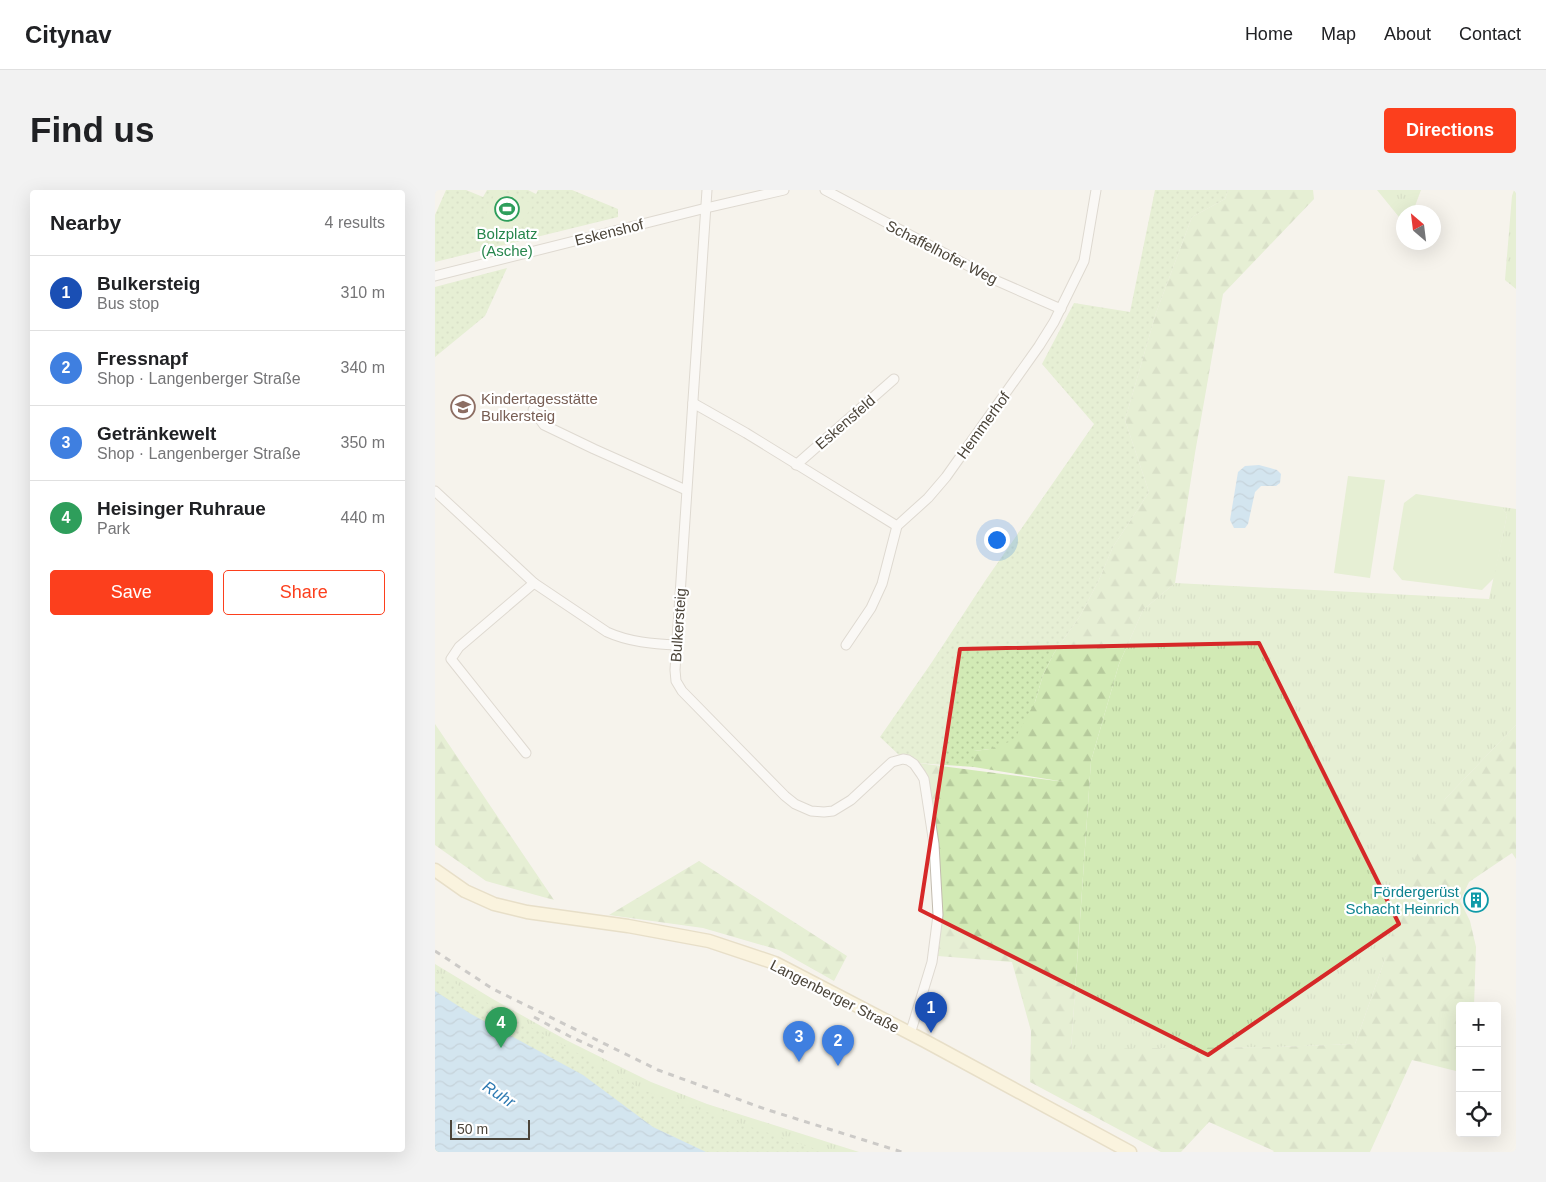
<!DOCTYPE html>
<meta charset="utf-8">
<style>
body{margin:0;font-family:Helvetica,sans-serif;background:#f2f2f2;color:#202124}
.controls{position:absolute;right:15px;bottom:15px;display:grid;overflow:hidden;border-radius:5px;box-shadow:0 5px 20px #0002}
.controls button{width:45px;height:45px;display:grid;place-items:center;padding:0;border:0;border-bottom:1px solid #e0e0e0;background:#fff;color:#202124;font:25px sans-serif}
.compass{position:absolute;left:961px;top:15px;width:45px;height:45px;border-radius:50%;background:#fff;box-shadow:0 5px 20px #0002;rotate:332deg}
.scale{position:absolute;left:15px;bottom:12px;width:80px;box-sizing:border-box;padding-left:5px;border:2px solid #4b4439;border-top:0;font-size:14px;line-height:18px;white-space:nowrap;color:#4b4439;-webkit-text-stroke:4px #fff;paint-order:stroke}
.you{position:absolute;left:561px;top:349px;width:18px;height:18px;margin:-12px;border:4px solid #fff;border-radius:50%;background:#1a73e8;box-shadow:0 0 0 8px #1a73e833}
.badge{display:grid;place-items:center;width:32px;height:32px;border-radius:50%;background:#fc3f1d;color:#fff;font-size:16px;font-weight:700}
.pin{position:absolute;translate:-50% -41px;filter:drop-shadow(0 1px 2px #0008)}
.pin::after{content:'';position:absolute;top:26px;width:18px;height:15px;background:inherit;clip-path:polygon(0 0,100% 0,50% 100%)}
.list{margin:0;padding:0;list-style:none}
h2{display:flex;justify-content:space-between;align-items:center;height:65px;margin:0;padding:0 20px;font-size:21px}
h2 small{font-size:16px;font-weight:400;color:#757577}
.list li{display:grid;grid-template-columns:32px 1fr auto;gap:15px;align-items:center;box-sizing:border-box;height:75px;padding:0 20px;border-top:1px solid #e0e0e0}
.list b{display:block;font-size:19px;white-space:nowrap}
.list p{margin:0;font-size:16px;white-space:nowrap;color:#757577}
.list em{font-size:16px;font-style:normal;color:#757577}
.actions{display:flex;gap:10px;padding:15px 20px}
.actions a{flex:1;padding:11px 0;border:1px solid #fc3f1d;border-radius:5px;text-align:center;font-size:18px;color:#fc3f1d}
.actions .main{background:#fc3f1d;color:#fff}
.icon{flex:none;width:28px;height:28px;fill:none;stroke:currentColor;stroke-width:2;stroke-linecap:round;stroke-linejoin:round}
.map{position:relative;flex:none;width:1081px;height:962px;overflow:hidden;border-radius:5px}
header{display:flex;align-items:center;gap:30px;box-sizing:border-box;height:70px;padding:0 25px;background:#fff;border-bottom:1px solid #e0e0e0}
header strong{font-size:24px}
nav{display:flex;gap:28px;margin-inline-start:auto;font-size:18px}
.intro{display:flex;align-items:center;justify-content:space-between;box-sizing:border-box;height:120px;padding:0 30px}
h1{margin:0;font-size:35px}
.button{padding:12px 22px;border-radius:5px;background:#fc3f1d;color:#fff;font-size:18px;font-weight:700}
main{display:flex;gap:30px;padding:0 30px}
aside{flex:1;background:#fff;border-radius:5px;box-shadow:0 5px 20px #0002}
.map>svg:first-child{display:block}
.grass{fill:url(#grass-tufts)}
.forest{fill:url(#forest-firs)}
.park{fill:url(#park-dots)}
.garden{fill:#d2eab5}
.water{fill:url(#water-waves)}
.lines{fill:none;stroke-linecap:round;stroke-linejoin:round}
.minor-casing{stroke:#c2bbae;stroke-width:11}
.secondary-casing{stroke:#d6c79b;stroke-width:15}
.minor{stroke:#fff;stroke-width:9}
.secondary{stroke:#fff3cd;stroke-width:12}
.rail{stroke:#9a9a9a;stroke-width:3;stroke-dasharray:6 6;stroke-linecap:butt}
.marked{fill:none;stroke:#d62828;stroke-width:4;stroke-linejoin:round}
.labels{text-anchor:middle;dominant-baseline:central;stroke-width:4.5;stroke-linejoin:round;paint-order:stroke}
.street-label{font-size:15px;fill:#4b4439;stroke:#fff}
.leisure-label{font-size:15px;fill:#27864d;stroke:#fff}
.education-label{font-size:15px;fill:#785e54;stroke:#fff;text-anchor:start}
.culture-label{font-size:15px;fill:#0d838f;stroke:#fff;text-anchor:end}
.water-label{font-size:16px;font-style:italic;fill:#2e7ab2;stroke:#fff}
</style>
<header>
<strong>Citynav</strong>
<nav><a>Home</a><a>Map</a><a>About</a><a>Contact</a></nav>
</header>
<div class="intro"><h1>Find us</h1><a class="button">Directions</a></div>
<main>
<aside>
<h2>Nearby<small>4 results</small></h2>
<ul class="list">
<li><span class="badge" style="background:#1a4fb4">1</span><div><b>Bulkersteig</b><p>Bus stop</p></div><em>310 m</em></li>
<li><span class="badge" style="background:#3f7fe0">2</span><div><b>Fressnapf</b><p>Shop · Langenberger Straße</p></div><em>340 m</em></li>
<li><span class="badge" style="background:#3f7fe0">3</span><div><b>Getränkewelt</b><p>Shop · Langenberger Straße</p></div><em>350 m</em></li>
<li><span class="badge" style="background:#2e9e5b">4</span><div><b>Heisinger Ruhraue</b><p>Park</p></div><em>440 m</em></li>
</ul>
<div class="actions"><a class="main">Save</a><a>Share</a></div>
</aside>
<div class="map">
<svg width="1081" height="962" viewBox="0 0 1081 962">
<defs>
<pattern id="grass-tufts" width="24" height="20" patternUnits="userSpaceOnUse" patternTransform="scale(1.25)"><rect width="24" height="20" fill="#d2eab5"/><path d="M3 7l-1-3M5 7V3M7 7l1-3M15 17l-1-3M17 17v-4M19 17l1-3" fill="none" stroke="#b6ca9c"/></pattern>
<pattern id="forest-firs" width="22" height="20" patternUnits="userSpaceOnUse" patternTransform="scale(1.25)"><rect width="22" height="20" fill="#d2eab5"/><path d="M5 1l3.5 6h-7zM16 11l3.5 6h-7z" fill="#b6ca9c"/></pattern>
<pattern id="park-dots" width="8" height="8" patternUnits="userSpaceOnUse" patternTransform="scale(1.25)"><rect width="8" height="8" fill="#d2eab5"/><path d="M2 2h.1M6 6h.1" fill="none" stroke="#b6ca9c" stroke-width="1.8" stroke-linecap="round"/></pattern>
<pattern id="water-waves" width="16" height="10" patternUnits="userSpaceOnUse" patternTransform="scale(1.25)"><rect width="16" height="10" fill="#a9d4f2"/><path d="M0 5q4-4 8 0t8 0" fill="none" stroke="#8caec5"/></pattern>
</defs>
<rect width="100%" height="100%" fill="#f6f3ec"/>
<g class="grass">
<polygon points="942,0 986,0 980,16 968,22 964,27"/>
<polygon points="1079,0 1081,0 1081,99 1070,90 1077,6"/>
<polygon points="1067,317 1081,319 1081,535 1010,609 950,769 920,854 841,857 636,860 656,571 684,474 708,420 740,393 1054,409 1072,325"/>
<polygon points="0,774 56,808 131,850 216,892 272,914 424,962 271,962 0,801"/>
</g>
<g class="forest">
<polygon points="793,0 878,0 879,9 788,104 760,263 740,393 708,420 684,474 656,571 636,859 841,857 920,854 950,769 976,676 1010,609 1081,535 1081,669 1077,663 1034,692 1025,711 1035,731 1041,757 1039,816 1025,816 1025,882 977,870 935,962 838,962 839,961 774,932 746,962 726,962 595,892 596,841 577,772 503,766 507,727 502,650 483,573 630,592 539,577 539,561 555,559 600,512 608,485 619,463 645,426 663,392 678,357 714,302 690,230 721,123 757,27 790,9"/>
<polygon points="0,534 119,710 51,691 0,655"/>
<polygon points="264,671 412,766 399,791 344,760 268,738 174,725"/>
</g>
<g class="park">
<polygon points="11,0 31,0 48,7 52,0 93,0 101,4 103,0 137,0 183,19 183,27 0,72 0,25"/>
<polygon points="720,0 793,0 790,9 757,27 721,123 690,230 714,302 678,357 663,392 645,426 619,463 608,485 600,512 579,550 555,559 539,561 539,577 483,573 464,565 445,547 497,472 550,391 659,234 607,174 639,113 695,122"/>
<polygon points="72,78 50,126 0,167 0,97"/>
<polygon points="0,781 54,814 210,901 389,962 0,962"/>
</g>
<g class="garden">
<path d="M 61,0 L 66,0 L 99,14 C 86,35 78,42 52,40 L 49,29 Z"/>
<polygon points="913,286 950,290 935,388 899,383"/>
<polygon points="981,304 1067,317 1072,325 1059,388 1047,400 967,390 958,379 969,313"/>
</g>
<g class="water">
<polygon points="824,275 842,280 846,284 845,293 841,296 826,296 820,302 813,334 810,338 799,338 795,330 803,282 810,276"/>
<polygon points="0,801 36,824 148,885 218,937 271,962 0,962"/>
</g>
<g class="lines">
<g class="minor-casing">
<g id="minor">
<polyline points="272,0 240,480 241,491 247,501 350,606 360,614 376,621 389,622 398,621 416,610 457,572 468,569 473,570 479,574 486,584 489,589 499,654 503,725 497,772 475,844"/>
<polyline points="390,0 560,90 626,119"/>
<polyline points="0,86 271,18 349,0"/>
<polyline points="258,213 311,243 462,336"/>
<polyline points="98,220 109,235 159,259 251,300"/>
<polyline points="361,275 459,189"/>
<path d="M 0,301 L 99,393 L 172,442 C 194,452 218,454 242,455"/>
<polyline points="411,455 436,418 447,394 462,336 493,308 511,287 604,156 619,132 649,71 661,0"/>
<polyline points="91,563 16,469 24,457 99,393"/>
</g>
</g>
<g class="secondary-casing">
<polyline id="secondary" points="0,680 30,701 59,714 92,722 193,736 274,751 340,773 490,851 695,962"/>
</g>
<use href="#minor" class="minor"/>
<use href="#secondary" class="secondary"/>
<g class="rail">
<polyline points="0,761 58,799 223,880 330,919 467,962"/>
<polyline points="99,827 134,846 171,863"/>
</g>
</g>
<path d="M0 0H1081V962H0ZM 824,453 L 964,734 L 773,865 L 485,720 L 525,459 Z" fill="#f6f3ec" fill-opacity=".55" fill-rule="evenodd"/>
<path class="marked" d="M 824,453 L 964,734 L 773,865 L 485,720 L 525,459 Z"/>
<defs>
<g id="stadium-ring" transform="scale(1.25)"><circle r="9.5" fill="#fff" stroke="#2e9e5b" stroke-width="1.5"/><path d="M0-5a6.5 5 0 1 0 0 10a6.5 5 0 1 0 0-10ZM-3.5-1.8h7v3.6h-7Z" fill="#2e9e5b"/></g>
<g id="school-ring" transform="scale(1.25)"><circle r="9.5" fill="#fff" stroke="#8d6e63" stroke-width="1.5"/><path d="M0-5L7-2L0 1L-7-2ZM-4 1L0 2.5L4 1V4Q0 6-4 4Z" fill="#8d6e63"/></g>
<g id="building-ring" transform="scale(1.25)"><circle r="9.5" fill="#fff" stroke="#0f9aa8" stroke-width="1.5"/><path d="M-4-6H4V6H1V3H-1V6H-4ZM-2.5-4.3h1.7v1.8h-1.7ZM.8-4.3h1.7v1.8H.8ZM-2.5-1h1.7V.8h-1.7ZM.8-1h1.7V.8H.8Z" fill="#0f9aa8"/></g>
</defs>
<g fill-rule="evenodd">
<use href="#stadium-ring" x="72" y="19"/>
<use href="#school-ring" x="28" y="217"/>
<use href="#building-ring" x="1041" y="710"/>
</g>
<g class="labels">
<g class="street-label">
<text transform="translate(174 42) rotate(-14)">Eskenshof</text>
<text transform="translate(507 62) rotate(27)">Schaffelhofer Weg</text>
<text transform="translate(410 232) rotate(-41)">Eskensfeld</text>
<text transform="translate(548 235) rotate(-54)">Hemmerhof</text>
<text transform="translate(243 435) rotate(-86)">Bulkersteig</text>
<text transform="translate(400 806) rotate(27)">Langenberger Straße</text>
</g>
<g class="leisure-label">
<text x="72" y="43">Bolzplatz<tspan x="72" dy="17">(Asche)</tspan></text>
</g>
<g class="education-label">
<text x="46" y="208">Kindertagesstätte<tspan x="46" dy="17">Bulkersteig</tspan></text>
</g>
<g class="culture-label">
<text x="1024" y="701">Fördergerüst<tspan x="1024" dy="17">Schacht Heinrich</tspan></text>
</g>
<g class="water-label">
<text transform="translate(64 904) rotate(33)">Ruhr</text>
</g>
</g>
</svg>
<div class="controls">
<button>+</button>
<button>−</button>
<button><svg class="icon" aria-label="locate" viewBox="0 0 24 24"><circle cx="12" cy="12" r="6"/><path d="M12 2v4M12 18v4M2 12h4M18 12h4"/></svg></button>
</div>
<svg class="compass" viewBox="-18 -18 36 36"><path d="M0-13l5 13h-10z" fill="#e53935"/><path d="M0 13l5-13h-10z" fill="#757577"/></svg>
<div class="scale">50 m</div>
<div class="you"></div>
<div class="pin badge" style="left:496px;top:843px;background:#1a4fb4">1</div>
<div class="pin badge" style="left:403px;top:876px;background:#3f7fe0">2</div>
<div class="pin badge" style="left:364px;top:872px;background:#3f7fe0">3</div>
<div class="pin badge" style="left:66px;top:858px;background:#2e9e5b">4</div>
</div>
</main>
